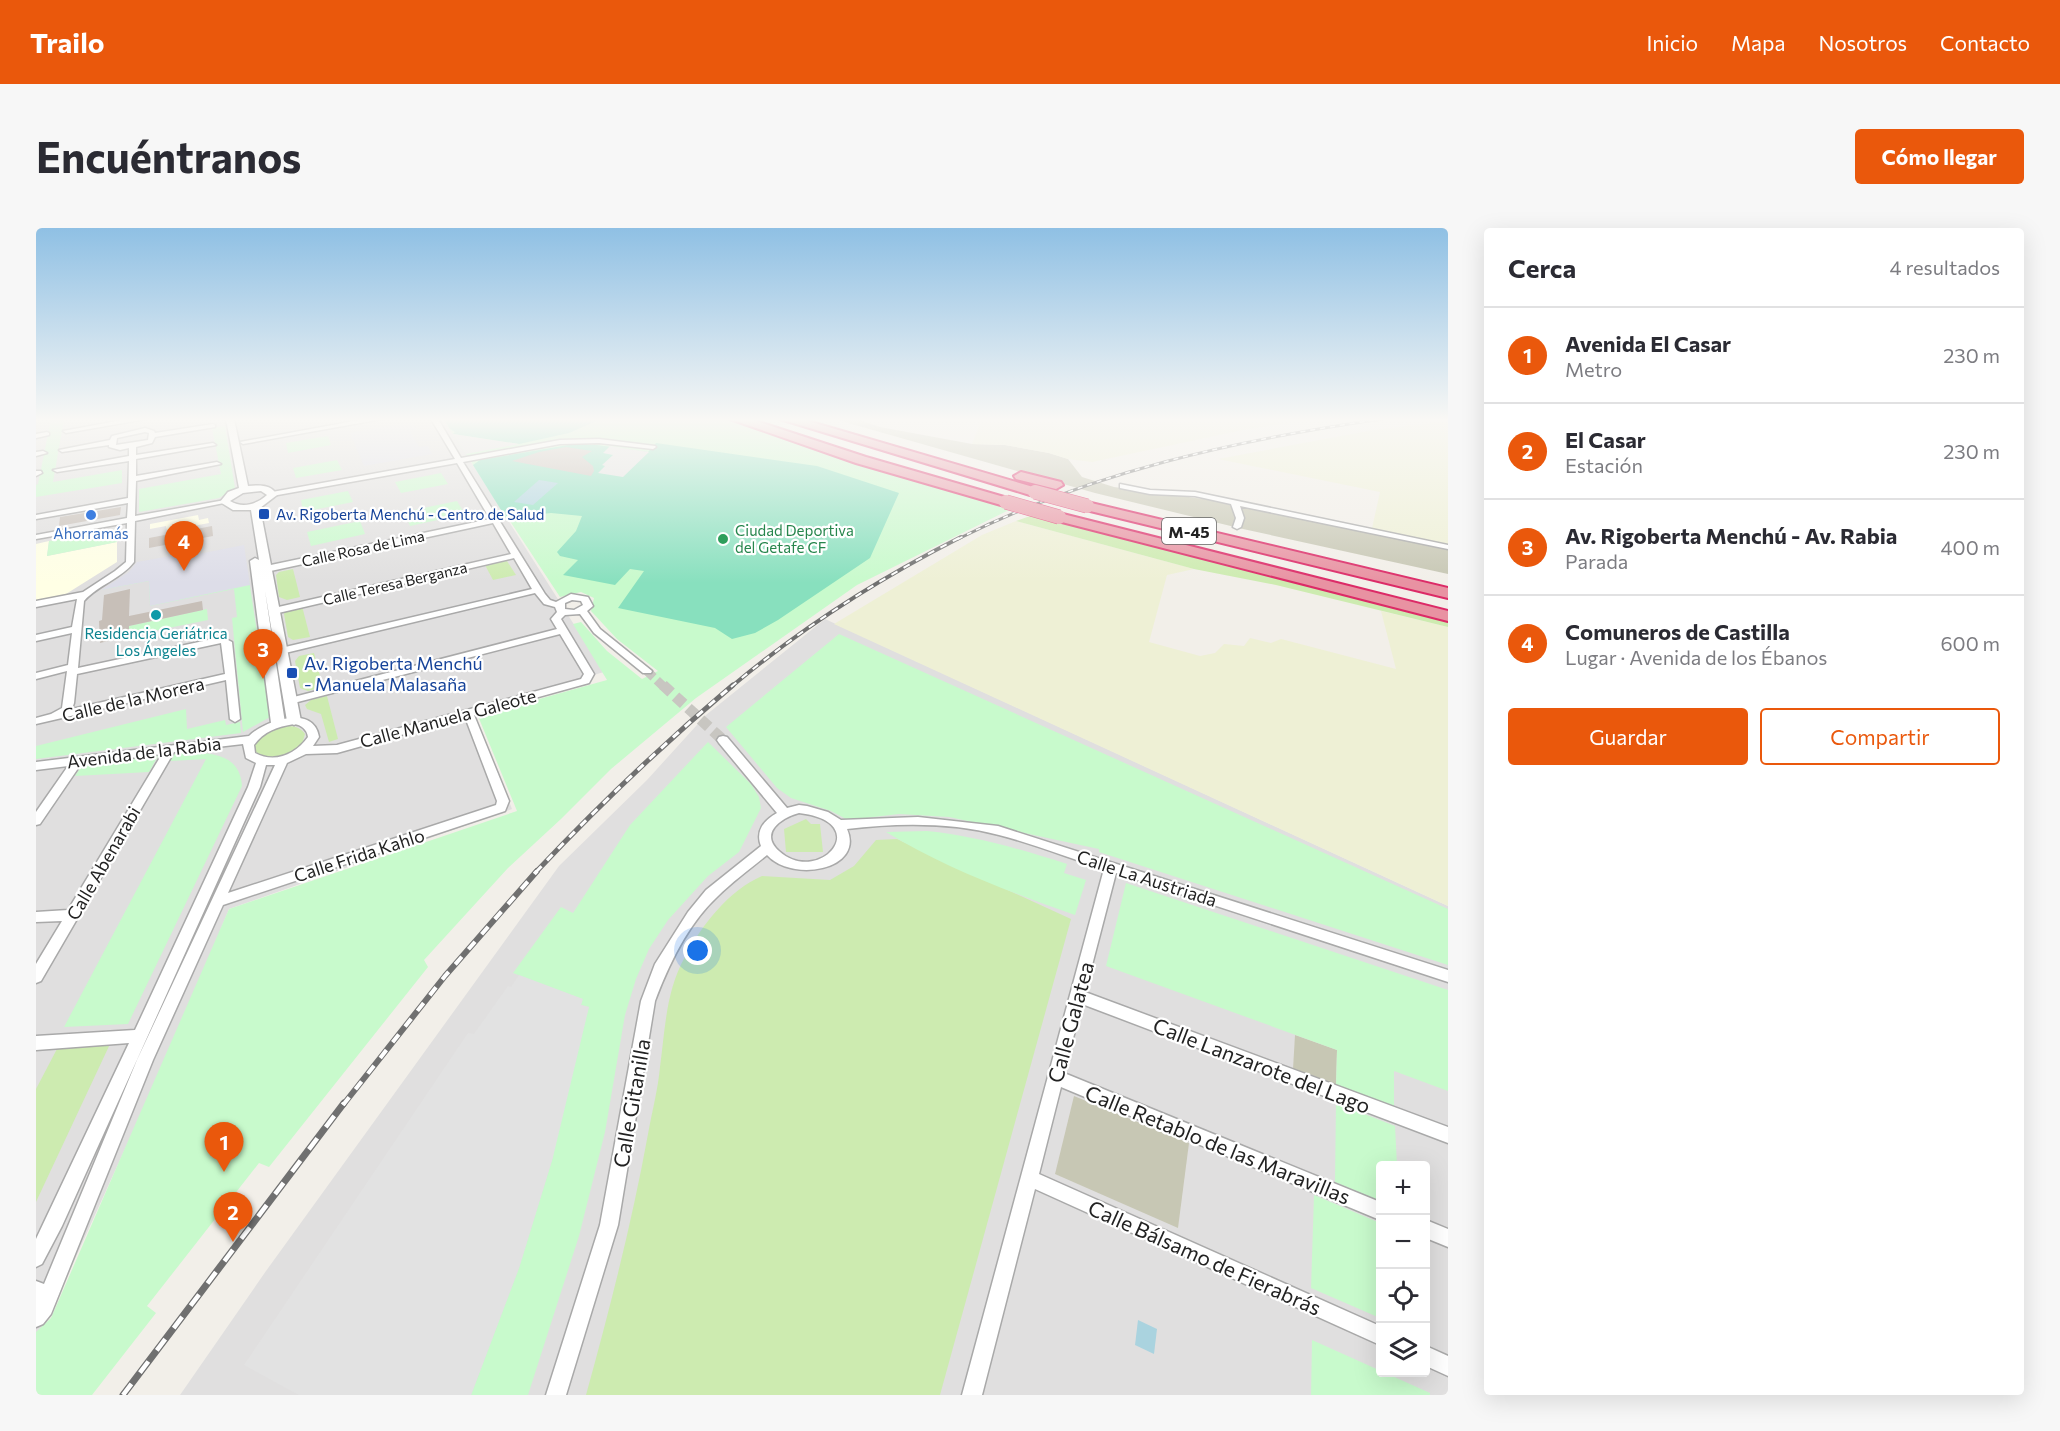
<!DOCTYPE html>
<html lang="es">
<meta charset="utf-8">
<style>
body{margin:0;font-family:Commissioner,sans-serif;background:#f7f7f7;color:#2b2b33}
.controls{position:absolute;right:18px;bottom:18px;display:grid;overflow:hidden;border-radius:6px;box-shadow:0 6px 24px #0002}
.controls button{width:54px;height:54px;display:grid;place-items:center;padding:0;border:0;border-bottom:2px solid #e1e1e2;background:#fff;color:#2b2b33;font:30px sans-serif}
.you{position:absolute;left:662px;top:723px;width:21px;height:21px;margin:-15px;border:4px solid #fff;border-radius:50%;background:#1a73e8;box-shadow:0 0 0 9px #1a73e833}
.badge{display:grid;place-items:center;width:39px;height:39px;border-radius:50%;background:#ea580c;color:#fff;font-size:20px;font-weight:700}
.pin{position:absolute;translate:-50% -50px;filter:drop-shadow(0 2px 3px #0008)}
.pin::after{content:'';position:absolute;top:32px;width:21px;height:18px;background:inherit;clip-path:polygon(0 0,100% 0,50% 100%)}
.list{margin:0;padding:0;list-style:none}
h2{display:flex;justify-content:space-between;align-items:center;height:78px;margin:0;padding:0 24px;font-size:26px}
h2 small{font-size:20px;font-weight:400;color:#7c7c81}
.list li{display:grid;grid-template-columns:39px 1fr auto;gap:18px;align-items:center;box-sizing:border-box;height:96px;padding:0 24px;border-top:2px solid #e1e1e2}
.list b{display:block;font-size:22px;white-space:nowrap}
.list p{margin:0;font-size:20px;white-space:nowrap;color:#7c7c81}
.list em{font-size:20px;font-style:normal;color:#7c7c81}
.actions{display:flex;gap:12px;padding:18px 24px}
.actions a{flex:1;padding:14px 0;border:2px solid #ea580c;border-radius:6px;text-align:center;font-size:21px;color:#ea580c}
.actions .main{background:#ea580c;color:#fff}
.icon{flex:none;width:33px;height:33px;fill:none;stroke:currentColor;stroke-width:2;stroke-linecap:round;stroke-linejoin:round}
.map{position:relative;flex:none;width:1412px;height:1167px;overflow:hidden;border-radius:6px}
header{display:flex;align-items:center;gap:36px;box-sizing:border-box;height:84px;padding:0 30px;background:#ea580c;color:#fff}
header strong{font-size:28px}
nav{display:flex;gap:33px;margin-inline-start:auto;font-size:21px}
.intro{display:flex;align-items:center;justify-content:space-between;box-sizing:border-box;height:144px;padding:0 36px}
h1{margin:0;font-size:42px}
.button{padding:15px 27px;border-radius:6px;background:#ea580c;color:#fff;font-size:21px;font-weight:700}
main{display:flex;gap:36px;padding:0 36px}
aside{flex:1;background:#fff;border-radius:6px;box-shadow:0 6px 24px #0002}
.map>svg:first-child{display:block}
.residential{fill:#e0dfdf;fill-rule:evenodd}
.education{fill:#ffffe5}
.construction{fill:#c7c7b4}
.farmland{fill:#eef0d5}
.grass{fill:#cdebb0}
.park{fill:#c8facc}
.pitch{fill:#88e0be}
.parking{fill:#e2e2e2}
.plaza{fill:#dddde8}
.water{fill:#aad3df}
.building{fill:#c7bfb8}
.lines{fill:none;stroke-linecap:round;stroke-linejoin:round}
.minor-tunnel-far1{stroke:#c8c6c1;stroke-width:9;stroke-dasharray:9 4.5;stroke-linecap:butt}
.minor-tunnel{stroke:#c8c6c1;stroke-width:11;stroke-dasharray:11 6;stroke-linecap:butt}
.minor-casing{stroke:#a9a9a9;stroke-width:3}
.tertiary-casing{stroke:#a9a9a9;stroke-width:3}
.motorway-casing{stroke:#dc2a67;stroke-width:4}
.minor{fill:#fff;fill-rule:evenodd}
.tertiary{fill:#fff;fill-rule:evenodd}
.motorway{fill:#e892a2;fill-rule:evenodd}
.rail-far4-casing{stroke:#707070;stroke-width:3}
.rail-far3-casing{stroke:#707070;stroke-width:4}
.rail-far2-casing{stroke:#707070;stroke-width:5}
.rail-far1-casing{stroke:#707070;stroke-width:6}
.rail-casing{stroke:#707070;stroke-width:7}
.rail-far4{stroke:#fff;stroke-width:1.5;stroke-dasharray:5;stroke-linecap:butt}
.rail-far3{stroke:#fff;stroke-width:2;stroke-dasharray:7;stroke-linecap:butt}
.rail-far2{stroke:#fff;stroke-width:3;stroke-dasharray:8;stroke-linecap:butt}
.rail-far1{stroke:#fff;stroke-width:4;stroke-dasharray:10;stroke-linecap:butt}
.rail{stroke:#fff;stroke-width:4.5;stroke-dasharray:14;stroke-linecap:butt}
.motorway-bridge-casing{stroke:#dc2a67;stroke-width:15;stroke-linecap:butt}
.motorway-bridge{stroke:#e892a2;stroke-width:14}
.transit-dot{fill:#1a4fb4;stroke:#fff;stroke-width:2}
.shop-dot{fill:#3f7fe0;stroke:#fff;stroke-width:2}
.leisure-dot{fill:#2e9e5b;stroke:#fff;stroke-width:2}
.culture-dot{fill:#0f9aa8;stroke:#fff;stroke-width:2}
.labels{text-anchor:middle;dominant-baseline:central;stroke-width:4.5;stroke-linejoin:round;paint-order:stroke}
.far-transit-label{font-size:15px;fill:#164399;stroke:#fff;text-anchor:start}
.far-leisure-label{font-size:15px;fill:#27864d;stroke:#fff;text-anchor:start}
.far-shop-label{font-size:15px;fill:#366cbe;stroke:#fff}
.far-street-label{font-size:15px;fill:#222;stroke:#fff}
.far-culture-label{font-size:15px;fill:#0d838f;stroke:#fff}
.shield{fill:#fff;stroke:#646464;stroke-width:1.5}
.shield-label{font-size:16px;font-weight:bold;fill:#222}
.transit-label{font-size:18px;fill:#164399;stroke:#fff;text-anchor:start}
.street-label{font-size:18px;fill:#222;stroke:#fff}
.near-street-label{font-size:21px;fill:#222;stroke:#fff}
</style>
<header>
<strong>Trailo</strong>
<nav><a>Inicio</a><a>Mapa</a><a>Nosotros</a><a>Contacto</a></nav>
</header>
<div class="intro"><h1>Encuéntranos</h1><a class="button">Cómo llegar</a></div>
<main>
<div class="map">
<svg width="1412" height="1167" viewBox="0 0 1412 1167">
<rect width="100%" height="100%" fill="#f2efe9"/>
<g class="residential">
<polygon points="0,191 408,191 568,444 437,481 476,581 193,681 142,804 0,1117"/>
<path d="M 789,391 L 1412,678 L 1412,1167 L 144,1167 L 230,1043 L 523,638 L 611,552 L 670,487 ZM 1344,938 L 1390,938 L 1390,1144 L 1344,1144 Z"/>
</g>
<g class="education">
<polygon points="162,287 163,292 172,290 173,295 131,303 130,298 114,301 114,296"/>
<polygon points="13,313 11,328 81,314 81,334 30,366 0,373 0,316"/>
</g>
<g class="construction">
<polygon points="798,191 821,191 844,199 936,216 969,217 1013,225 1032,231 1046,249 1078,259 1175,272 1412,320 1412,346 1207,301 1059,265"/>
<polygon points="1259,807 1301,822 1300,857 1257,841"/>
<polygon points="1038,868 1153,915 1142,1000 1019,946"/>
</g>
<g class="farmland">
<polygon points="946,191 1282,191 1207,202 1056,234 1032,231 1013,225 969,217 936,216"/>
<polygon points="1412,193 1412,320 1335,305 1344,264 1182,231 1337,202"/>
<polygon points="980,293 1158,341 1131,347 1113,414 1164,428 1179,425 1188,416 1208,418 1214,410 1235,415 1245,411 1360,441 1345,383 1412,399 1412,678 798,396 946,307"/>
</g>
<g class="grass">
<polygon points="1000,286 1412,391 1412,399 1240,357 1158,341 980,293"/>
<polygon points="471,333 480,347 457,352 449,337"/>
<polygon points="257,341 264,369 251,372 243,369 240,347 243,344"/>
<polygon points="266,378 274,409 257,412 252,409 248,386 249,383"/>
<polygon points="278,425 287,459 272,463 264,460 259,433 263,428"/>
<polygon points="291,468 302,511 293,514 285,486 271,481 269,477 275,472"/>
<path d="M 245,498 C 254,498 263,497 269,506 L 266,516 C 254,527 233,535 219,523 L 219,514 L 228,505 Z"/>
<polygon points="770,591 775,596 784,596 787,624 750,624 748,601"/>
<path d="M 861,611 L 1035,691 L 904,1167 L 550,1167 C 574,1080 596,994 612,906 C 616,884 622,861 624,839 C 629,802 630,762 649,729 C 665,698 693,662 726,648 L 794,652 L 818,638 L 840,612 Z"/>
<polygon points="74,816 0,974 0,861 22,819"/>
</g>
<g class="park">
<polygon points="15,191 28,191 17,254 86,242 86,255 0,269 0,257 2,256"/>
<polygon points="407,191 694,191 977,280 821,357 660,470 575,541 525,591 472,640 388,732 392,739 233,939 223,935 111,1078 120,1085 56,1167 0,1167 0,1104 15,1090 193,681 481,583 442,488 571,452 537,396 545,394 571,423 606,451 622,443 581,411 555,383 558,370 545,364 524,369"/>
<polygon points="189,198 199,260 183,270 103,284 103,261 185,246 176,200"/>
<polygon points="292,208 295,217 252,225 250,215"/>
<polygon points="301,232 306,242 260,250 257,240"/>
<polygon points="405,245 412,256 365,265 359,254"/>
<polygon points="312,263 317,274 267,284 265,272"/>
<polygon points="421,273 429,286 374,298 368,284"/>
<polygon points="324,293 329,306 275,318 271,304"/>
<polygon points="82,301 81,314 11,328 13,313"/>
<polygon points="124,346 213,352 234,489 207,504 196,390 201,389 198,361 114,378 113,353 65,362"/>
<polygon points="171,381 172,392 93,408 93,398"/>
<polygon points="803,406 1412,681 1412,737 1063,624 1063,621 913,589 863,586 812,592 795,583 755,570 741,560 690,499"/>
<polygon points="150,481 151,501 189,492 190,497 204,494 205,505 0,531 0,518"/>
<polygon points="672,514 715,556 723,569 725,580 703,624 672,648 632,692 613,721 600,751 589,787 569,904 543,1008 492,1167 435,1167 483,1040 517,929 507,914 553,779 545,777 546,771 477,745 525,679 537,685 594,597"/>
<path d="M 152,524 C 178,525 204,527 206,558 L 92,796 L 28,799 L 170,531 L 134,533 L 138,526 Z"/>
<polygon points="122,528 113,544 39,548 45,539"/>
<path d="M 891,603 C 940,608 984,621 1031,636 L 1028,645 L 1050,652 L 1039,687 C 974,664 909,640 850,604 Z"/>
<polygon points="1090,655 1412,762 1412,863 1358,843 1358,879 1300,857 1301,822 1070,738"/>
<polygon points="1300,875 1359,898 1361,937 1344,938 1344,973 1299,954"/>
<polygon points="1278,967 1344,995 1344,1090 1275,1060"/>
<polygon points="1276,1112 1394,1165 1394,1167 1275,1167"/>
</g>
<g class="pitch">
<polygon points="408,191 565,191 533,205 483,216 417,206 419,204 414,201"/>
<polygon points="620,215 781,238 863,265 834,330 742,392 719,405 696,411 679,400 582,380 608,343 594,341 579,357 527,347 542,332 524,328 521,324 540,303 546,288 515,285 470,290 437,237 444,232 538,216 561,217 612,224"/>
</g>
<g class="parking">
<polygon points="417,206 483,216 484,216 430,226"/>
<polygon points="574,218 606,223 613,224 587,249 562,245 569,238 566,237 577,227 567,225"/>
<polygon points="483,747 547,771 545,777 553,779 517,929 483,1040 435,1167 263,1167 208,1137 432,805 438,806 472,758 475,759"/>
</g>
<g class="plaza">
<polygon points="376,194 381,201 374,203 383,219 392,218 396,226 328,238 314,205"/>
<polygon points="208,317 214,357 114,378 113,353 65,362 93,344 101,334 146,326 147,329"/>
</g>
<g class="water">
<polygon points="503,252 522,255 497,277 478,274"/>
<polygon points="1102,1092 1121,1101 1118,1126 1099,1117"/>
</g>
<g class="building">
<polygon points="530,219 556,223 546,229 557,238 558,243 555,248 476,233 503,224"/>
<polygon points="85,279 84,287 23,298 24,289"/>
<polygon points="176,298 177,308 113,320 113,310"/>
<polygon points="94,361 93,388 166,373 167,382 93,398 93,408 64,415 63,393 66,392 68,367"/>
</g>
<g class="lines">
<polyline class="minor-tunnel-far1" points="611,443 628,459"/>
<polyline class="minor-tunnel" points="627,457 687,512"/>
<g class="minor-casing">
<g id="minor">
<polygon points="92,191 110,191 30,205 27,203"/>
<polygon points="329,191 346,191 207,216 204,214"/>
<path d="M 395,191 L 402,191 L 425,230 L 524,212 L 563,211 L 619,218 L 620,219 L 617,221 L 563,215 L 524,216 L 427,234 L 509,366 L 514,372 L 520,374 L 535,366 L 552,369 L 557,378 L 551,383 L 564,401 L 616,443 L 615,445 L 607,445 L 558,405 L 544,386 L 529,387 L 525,391 L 558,446 L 553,455 L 438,487 L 473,573 L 469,583 L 187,677 L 117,832 L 15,1086 L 7,1096 L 0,1099 L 0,1053 L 8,1056 L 101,832 L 239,537 L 230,537 L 224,559 L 26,998 L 6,1036 L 0,1039 L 0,1011 L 93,815 L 0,822 L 0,808 L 99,802 L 212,559 L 220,535 L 210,530 L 207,516 L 138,524 L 5,753 L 0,755 L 0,736 L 26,693 L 0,694 L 0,684 L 32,682 L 126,526 L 45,536 L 4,596 L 0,597 L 0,584 L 32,538 L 0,542 L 0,534 L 213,508 C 229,492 278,476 283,509 L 277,518 L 301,517 L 545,451 L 548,446 L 524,406 L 254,476 L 249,473 L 250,471 L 521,401 L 515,391 L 521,384 L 519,379 L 508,376 L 499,365 L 245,426 L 240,423 L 245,420 L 496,361 L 478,330 L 238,386 L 233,383 L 238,380 L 475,326 L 457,295 L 230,344 L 226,341 L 230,338 L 454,291 L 421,235 L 236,268 L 232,266 L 236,264 L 419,231 ZM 536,372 L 545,373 L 547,377 L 538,382 L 529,381 L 529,375 ZM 429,489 L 461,573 L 460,577 L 192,665 L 251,535 L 270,526 L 301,525 ZM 258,496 C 265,497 271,501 272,509 C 260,526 239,536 219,525 L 218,517 C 228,503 241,499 258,496 Z"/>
<path d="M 177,196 L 179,197 L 179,199 L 119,209 L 116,215 L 100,219 L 100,227 L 177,215 L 180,217 L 100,231 L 100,248 L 181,234 L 185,236 L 100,253 L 99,288 L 189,272 L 193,274 L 99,293 L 98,334 C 85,351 62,357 48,373 L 42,440 L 186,409 L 196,414 L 204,491 L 199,494 L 194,491 L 190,452 L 0,496 L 0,490 L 15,486 L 26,480 L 31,443 L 0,451 L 0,445 L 32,437 L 36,405 L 0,413 L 0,407 L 36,399 L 41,371 L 0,379 L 0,373 L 47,364 L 79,343 L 90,334 L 91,295 L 0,311 L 0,307 L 91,290 L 92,275 L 0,291 L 0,287 L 92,270 L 93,233 L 21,244 L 17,242 L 93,228 L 93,220 L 84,222 L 73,219 L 73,217 L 26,224 L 23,222 L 74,212 L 76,208 L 109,200 L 118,203 L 119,205 ZM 109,204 L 113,205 L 112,212 L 80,217 L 81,210 ZM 185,415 L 189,446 L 36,481 L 38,475 L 41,446 Z"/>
<polygon points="11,204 13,205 13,207 0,210 0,206"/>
<polygon points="0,224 7,223 11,225 0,228"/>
<polygon points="0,243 5,243 6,245 0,248"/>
<polygon points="1084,256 1114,262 1159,264 1412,317 1412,321 1204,278 1208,290 1205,299 1201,301 1197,299 1200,290 1195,276 1159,268 1114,266 1084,260"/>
<path d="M 687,508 L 691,509 L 751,580 L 763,577 L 771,578 L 792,584 L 805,592 L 882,589 L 962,598 L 1412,742 L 1412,754 L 1080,645 L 1049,764 L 1412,899 L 1412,915 L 1046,776 L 1028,845 L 1344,974 L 1344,992 L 1025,859 L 1003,946 L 1344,1098 L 1344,1117 L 999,961 L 946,1167 L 926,1167 L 1068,641 C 1033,630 998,616 963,607 C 915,594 860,595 811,601 C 829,642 756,655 731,627 C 715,640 696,654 681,669 C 652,696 633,736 619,773 L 582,997 L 530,1167 L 510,1167 L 564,997 L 605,773 L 619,736 L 652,684 L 670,662 L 725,618 C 719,603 728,592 741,585 L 683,515 L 681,512 L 683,509 ZM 763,585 C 840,594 783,659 743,623 C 723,605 745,590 763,585 Z"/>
<polygon points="1390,992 1412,1001 1412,1019 1390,1010"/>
<polygon points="1390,1118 1412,1128 1412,1148 1390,1138"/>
</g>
</g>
<g class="tertiary-casing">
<path id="tertiary" d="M 190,191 L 198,191 L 212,258 C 223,257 235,256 241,267 L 224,280 L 265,493 L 258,497 L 251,493 L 229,363 L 249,495 L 242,499 L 235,495 L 214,333 L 219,330 L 223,332 L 215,282 L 197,282 L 184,274 L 192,264 L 203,260 ZM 225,263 L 231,267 C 221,276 207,281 194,273 L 207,265 Z"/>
</g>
<g class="motorway-casing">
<g id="motorway">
<polygon points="694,191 714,191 830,229 975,271 977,274 970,278 965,277 820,235"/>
<polygon points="744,191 765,191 1004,261 1006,264 1004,267 994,267"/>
<polygon points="985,244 1025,254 1027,257 1020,261 980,251 978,248"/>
<polygon points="1051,274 1412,360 1412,370 1046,281 1044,278 1046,275"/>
<polygon points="1023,285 1412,383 1412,393 1018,292 1016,289"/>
</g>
</g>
<use href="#minor" class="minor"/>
<use href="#tertiary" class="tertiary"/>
<use href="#motorway" class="motorway"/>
<g class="rail-far4-casing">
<path id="rail-far4" d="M 922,311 C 1055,244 1200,212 1346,191"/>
</g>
<g class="rail-far3-casing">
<path id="rail-far3" d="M 695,459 C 765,400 844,350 925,309"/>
</g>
<g class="rail-far2-casing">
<path id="rail-far2" d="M 500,644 C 562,578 627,516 697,457"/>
</g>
<g class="rail-far1-casing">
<polyline id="rail-far1" points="307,877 409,748 501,643"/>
</g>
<g class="rail-casing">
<polyline id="rail" points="87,1167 308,875"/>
</g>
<use href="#rail-far4" class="rail-far4"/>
<use href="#rail-far3" class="rail-far3"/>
<use href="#rail-far2" class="rail-far2"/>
<use href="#rail-far1" class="rail-far1"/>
<use href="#rail" class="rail"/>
<g class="motorway-bridge-casing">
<g id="motorway-bridge">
<polyline points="999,264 1051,278"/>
<polyline points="970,274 1023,289"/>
</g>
</g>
<use href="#motorway-bridge" class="motorway-bridge"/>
</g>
<linearGradient id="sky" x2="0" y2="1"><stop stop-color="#8fc0e4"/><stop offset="0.54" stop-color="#f9f8f5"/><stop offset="1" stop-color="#f9f8f5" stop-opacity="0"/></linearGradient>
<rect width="1412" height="355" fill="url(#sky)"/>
<g class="transit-dot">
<rect x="222" y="280" width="12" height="12" rx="3"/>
<rect x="250" y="439" width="12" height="12" rx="3"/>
</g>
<circle class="shop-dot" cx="55" cy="287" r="6"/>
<circle class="leisure-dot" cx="687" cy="311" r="6"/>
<circle class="culture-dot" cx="120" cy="387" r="6"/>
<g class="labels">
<g class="far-transit-label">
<text x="240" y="286">Av. Rigoberta Menchú - Centro de Salud</text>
</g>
<g class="far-leisure-label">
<text x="699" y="302">Ciudad Deportiva<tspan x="699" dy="17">del Getafe CF</tspan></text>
</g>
<g class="far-shop-label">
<text x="55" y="305">Ahorramás</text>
</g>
<g class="far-street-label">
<text transform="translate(327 320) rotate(-12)">Calle Rosa de Lima</text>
<text transform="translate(359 355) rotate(-13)">Calle Teresa Berganza</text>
</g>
<g class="far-culture-label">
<text x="120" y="405">Residencia Geriátrica<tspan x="120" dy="17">Los Ángeles</tspan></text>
</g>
<rect class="shield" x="1126" y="290" width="54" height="26" rx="4.5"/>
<g class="shield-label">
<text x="1153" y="303">M-45</text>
</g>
<g class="transit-label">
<text x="268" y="435">Av. Rigoberta Menchú<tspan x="268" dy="21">- Manuela Malasaña</tspan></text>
</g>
<g class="street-label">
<text transform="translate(97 471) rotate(-13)">Calle de la Morera</text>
<text transform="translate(412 490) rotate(-15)">Calle Manuela Galeote</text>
<text transform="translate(108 524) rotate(-7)">Avenida de la Rabia</text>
<text transform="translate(323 627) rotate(-18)">Calle Frida Kahlo</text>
<text transform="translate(67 635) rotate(-60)">Calle Abenarabi</text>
<text transform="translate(1111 650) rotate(18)">Calle La Austriada</text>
</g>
<g class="near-street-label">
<text transform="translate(1034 794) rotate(-75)">Calle Galatea</text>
<text transform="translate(1226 837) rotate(21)">Calle Lanzarote del Lago</text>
<text transform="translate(595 875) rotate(-80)">Calle Gitanilla</text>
<text transform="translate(1182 916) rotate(22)">Calle Retablo de las Maravillas</text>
<text transform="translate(1169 1029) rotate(24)">Calle Bálsamo de Fierabrás</text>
</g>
</g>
</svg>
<div class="controls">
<button>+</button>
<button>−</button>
<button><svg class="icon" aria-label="locate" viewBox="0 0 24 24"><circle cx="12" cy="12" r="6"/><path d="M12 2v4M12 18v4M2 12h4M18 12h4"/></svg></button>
<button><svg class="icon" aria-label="layers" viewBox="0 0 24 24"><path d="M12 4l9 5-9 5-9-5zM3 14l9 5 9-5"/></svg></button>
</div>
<div class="you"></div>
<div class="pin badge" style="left:188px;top:944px">1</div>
<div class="pin badge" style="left:197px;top:1014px">2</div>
<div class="pin badge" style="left:227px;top:451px">3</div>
<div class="pin badge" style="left:148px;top:343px">4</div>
</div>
<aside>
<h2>Cerca<small>4 resultados</small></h2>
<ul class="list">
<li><span class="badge">1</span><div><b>Avenida El Casar</b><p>Metro</p></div><em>230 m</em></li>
<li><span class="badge">2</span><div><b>El Casar</b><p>Estación</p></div><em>230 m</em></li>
<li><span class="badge">3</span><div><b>Av. Rigoberta Menchú - Av. Rabia</b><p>Parada</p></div><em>400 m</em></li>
<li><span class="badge">4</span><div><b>Comuneros de Castilla</b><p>Lugar · Avenida de los Ébanos</p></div><em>600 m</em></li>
</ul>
<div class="actions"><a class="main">Guardar</a><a>Compartir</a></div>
</aside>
</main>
